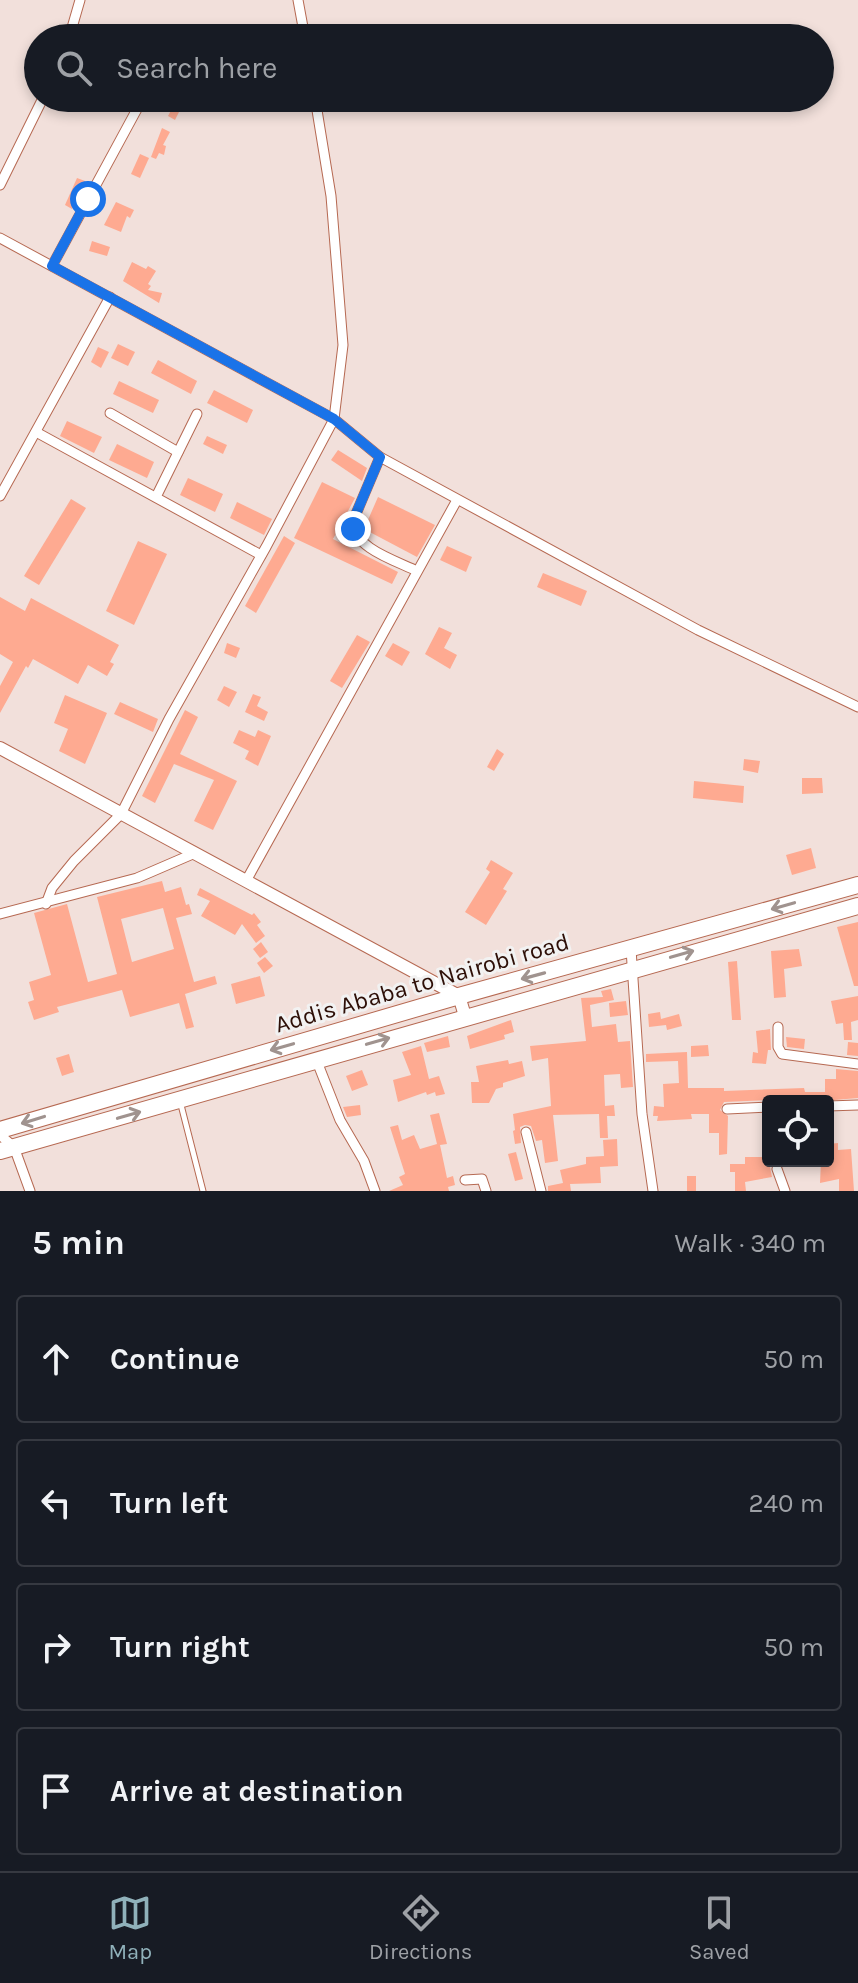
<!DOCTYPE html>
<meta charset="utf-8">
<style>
body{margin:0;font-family:Karla,sans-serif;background:#242831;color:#f1f3f6}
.controls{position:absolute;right:24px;bottom:24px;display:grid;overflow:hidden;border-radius:8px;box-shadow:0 4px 12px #0003}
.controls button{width:72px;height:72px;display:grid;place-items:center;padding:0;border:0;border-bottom:2px solid #363941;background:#171b24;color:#f1f3f6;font:40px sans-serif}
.stop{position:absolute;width:24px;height:24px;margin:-18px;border:6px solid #1a73e8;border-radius:50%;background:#fff}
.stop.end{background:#1a73e8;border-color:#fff;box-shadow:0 2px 8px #0008}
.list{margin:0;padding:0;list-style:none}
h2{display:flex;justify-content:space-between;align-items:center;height:104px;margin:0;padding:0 32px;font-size:34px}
h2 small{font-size:26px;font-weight:400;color:#9ea1a6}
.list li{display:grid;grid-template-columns:52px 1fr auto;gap:24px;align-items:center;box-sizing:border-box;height:128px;margin:0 16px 16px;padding:0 16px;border:2px solid #363941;border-radius:8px}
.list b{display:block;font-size:30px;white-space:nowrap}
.list em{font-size:26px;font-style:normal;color:#9ea1a6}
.icon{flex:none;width:44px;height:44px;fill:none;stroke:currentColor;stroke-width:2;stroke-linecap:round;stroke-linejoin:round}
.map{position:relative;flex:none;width:858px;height:1191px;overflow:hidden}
.search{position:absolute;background:#171b24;box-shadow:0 4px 12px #0003;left:24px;right:24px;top:24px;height:88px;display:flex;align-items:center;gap:20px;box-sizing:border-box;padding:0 28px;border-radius:44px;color:#9ea1a6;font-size:30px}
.sheet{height:680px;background:#171b24}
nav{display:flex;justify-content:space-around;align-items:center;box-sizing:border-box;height:112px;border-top:2px solid #363941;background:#171b24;font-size:22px;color:#9ea1a6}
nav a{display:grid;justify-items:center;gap:4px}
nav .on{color:#90b1ba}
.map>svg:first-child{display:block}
.building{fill:#feaa91;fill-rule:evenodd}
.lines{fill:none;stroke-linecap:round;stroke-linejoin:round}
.service-casing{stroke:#b66952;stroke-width:7}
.minor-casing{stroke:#b66952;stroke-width:11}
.secondary-casing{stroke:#b66952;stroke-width:14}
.trunk-casing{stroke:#b66952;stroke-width:18}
.service{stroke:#fff;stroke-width:5}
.minor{stroke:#fff;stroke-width:9}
.secondary{stroke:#fff;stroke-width:12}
.trunk{stroke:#fff;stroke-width:16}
.oneway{stroke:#a0938f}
.route{stroke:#1a73e8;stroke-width:10}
.labels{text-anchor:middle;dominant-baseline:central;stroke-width:6;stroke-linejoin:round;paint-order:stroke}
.street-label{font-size:24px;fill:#2d0f07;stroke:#f2f2f2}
</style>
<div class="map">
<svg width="858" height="1191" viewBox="0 0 858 1191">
<rect width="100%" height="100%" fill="#f2e0db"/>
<g class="building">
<polygon points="175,103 182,106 175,120 168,116"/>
<polygon points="162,128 170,132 163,145 166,146 164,155 159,153 156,159 151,157"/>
<polygon points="140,154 149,158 140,178 131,174"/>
<polygon points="77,178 85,181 72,209 65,205"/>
<polygon points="116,202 134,210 130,218 127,216 121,232 104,225"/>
<polygon points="92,241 110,247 107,256 89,251"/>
<polygon points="132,262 146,269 148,266 156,271 148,284 151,286 148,290 162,293 159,303 123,281"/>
<polygon points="118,344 135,352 128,366 111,358"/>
<polygon points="98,347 109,352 101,368 91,362"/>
<polygon points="158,360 197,381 191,394 151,373"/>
<polygon points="119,381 159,400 153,413 113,394"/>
<polygon points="214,390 253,410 247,423 207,403"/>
<polygon points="67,421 102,437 94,453 60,436"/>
<polygon points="207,436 227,445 223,454 203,444"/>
<polygon points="117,444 154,462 147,478 109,460"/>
<polygon points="338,450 367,468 362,481 331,460"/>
<polygon points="188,478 223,494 215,512 180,495"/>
<polygon points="322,482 355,498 333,539 398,572 392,584 294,538"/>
<polygon points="378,497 435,525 417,557 364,529"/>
<polygon points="71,499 86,508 39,585 24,576"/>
<polygon points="237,502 272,519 264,535 230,518"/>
<polygon points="284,536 295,543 256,613 245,606"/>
<polygon points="138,541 167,554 134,625 106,611"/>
<polygon points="447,546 472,557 466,572 440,560"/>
<polygon points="543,573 587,591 581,606 537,587"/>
<polygon points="0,597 25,611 31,598 119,645 110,662 114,664 107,676 88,665 78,684 33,659 28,668 26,666 0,713 0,686 13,662 0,654"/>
<polygon points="439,627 452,633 444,648 457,655 450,669 425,654"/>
<polygon points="357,635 370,642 342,688 330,681"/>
<polygon points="227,643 240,648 236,658 224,653"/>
<polygon points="393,643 410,652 402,666 385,656"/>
<polygon points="224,686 237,692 229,707 217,700"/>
<polygon points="253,694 261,697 257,706 268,712 264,721 245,712"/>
<polygon points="65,695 107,713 85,764 59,751 68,729 54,723"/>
<polygon points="120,702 158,719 153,732 114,714"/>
<polygon points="185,710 198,717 180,754 237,781 213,830 194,821 214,780 174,764 155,803 142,796"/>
<polygon points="239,730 255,737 258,730 271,736 258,766 245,759 249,751 233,743"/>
<polygon points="497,749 504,754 494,771 487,767"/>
<polygon points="744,759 760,761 758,773 743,770"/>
<polygon points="802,778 822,778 823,793 802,794"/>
<polygon points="694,781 744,786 743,803 693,798"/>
<polygon points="811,848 816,868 792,875 786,855"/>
<polygon points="491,860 513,873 503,889 507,891 486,925 465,912 490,872 486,869"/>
<path d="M 162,881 L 165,892 L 181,887 L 186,905 L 189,904 L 192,914 L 176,918 L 194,982 L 215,976 L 217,984 L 185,994 L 194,1027 L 186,1029 L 179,1003 L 130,1017 L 122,990 L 57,1007 L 59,1012 L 34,1020 L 28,1002 L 34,1000 L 29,982 L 51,975 L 34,913 L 67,904 L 88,982 L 117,974 L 97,897 ZM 163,908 L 174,949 L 132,962 L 121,919 Z"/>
<polygon points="200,888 252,915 254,913 261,922 257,925 265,936 256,943 242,924 235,935 201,916 210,901 197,895"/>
<polygon points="858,922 858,986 854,986 837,927"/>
<polygon points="261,942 268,952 260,958 253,949"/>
<polygon points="799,949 802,966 784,969 786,997 774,998 771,951"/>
<polygon points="265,957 273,966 264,973 257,963"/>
<polygon points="737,961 741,1020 732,1020 728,962"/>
<polygon points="260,976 265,996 236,1004 231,984"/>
<polygon points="611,989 614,1000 590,1005 592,1027 616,1024 618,1042 630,1041 633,1087 621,1088 620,1074 604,1075 605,1106 614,1105 615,1116 607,1116 608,1138 600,1138 599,1114 553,1115 558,1161 545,1163 542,1140 536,1141 531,1126 525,1125 520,1127 521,1143 515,1144 513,1131 515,1130 513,1114 551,1106 548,1058 532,1061 530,1046 586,1041 581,998 603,997 601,991"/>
<polygon points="858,996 858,1020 851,1022 852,1040 844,1040 843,1023 836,1024 831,1001"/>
<polygon points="626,1001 628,1015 610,1017 609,1003"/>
<polygon points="660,1012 661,1019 679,1014 682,1026 667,1030 666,1025 649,1027 648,1014"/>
<polygon points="511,1020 514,1032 504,1035 505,1039 470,1049 467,1036"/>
<polygon points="770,1029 771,1050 768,1050 766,1064 752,1063 753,1052 758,1053 756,1031"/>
<polygon points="448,1036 450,1047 427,1052 424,1043"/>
<polygon points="786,1037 805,1039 804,1049 787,1047"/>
<polygon points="848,1042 858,1043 858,1056 847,1055"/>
<polygon points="708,1045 709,1056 691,1057 691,1046"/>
<polygon points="421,1046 429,1079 439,1076 445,1094 436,1096 435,1092 427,1095 426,1092 398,1102 393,1080 411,1075 402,1052"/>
<polygon points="687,1052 688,1088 724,1088 724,1091 804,1088 805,1092 825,1092 825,1079 836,1079 836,1069 858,1071 858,1098 823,1101 768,1100 724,1102 720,1110 728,1116 727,1154 719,1155 719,1133 709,1133 709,1114 691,1114 692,1119 657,1121 658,1116 653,1116 654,1106 664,1107 663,1084 679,1083 678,1061 646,1062 646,1054"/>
<polygon points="69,1054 74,1072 62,1076 56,1058"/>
<polygon points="508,1060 509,1064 522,1061 525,1076 503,1083 503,1087 496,1089 489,1103 472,1103 471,1082 479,1082 476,1066"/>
<polygon points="362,1070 368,1085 352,1091 346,1076"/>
<polygon points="360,1105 361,1115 347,1117 343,1107"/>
<polygon points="439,1113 447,1144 440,1145 447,1178 453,1176 455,1185 448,1187 449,1191 389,1191 403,1185 399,1177 405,1174 390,1127 398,1125 402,1140 414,1135 420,1149 437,1144 430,1115"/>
<polygon points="617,1139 618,1166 600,1167 601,1183 570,1184 571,1191 548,1191 548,1186 563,1183 560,1170 586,1164 586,1157 604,1156 603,1140"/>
<polygon points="838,1143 838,1150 851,1149 854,1191 839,1191 839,1179 820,1183 821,1161 828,1161 828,1144"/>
<polygon points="516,1152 523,1179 515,1181 508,1154"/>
<polygon points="745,1157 768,1157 772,1177 745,1182 746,1191 735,1191 735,1172 730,1172 730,1164 745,1164"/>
<rect x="687" y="1176" width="9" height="15"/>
</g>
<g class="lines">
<g class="service-casing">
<polyline id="service" points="180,1101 203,1191"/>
</g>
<g class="minor-casing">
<g id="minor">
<polyline points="298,0 305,38"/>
<polyline points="72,29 124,38"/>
<polyline points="69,38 80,0"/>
<polyline points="0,185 43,98"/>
<polyline points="0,238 334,419 380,457 698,630 858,707"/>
<polyline points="52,266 143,98"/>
<polyline points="110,413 178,452"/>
<polyline points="36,432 261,555"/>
<path d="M 380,457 L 353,521 C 352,548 397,561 417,571"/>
<polyline points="0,496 110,297"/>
<polyline points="156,497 197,414"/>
<polyline points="246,881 457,500"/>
<polyline points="46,904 52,888 74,861 121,814 169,719 266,547 334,419 343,345 331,196 315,98"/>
<polyline points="0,914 137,878 195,853"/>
<polyline points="631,949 642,1114 653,1191"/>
<polyline points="778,1027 778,1047 782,1054 858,1064"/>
<polyline points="316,1059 340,1120 364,1161 375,1191"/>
<polyline points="828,1106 858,1105"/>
<polyline points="727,1109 768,1107"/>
<polyline points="526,1132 541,1191"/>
<polyline points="0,1135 14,1147 30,1191"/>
<polyline points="777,1169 785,1191"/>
<polyline points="465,1180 482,1179 486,1191"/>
</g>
</g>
<g class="secondary-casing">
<polyline id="secondary" points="0,748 459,996 465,1016"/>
</g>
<g class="trunk-casing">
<g id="trunk">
<polyline points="0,1130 459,996 858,885"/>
<polyline points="0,1151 858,906"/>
</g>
</g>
<use href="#service" class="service"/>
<use href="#minor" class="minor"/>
<use href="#secondary" class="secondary"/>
<use href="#trunk" class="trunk"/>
</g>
<defs><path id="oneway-shaft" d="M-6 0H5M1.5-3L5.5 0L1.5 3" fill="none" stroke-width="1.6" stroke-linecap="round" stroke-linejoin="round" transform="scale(2)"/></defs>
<g class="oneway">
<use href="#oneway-shaft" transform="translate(783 906) rotate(164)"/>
<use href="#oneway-shaft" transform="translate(682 954) rotate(-16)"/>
<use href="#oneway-shaft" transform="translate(533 976) rotate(165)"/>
<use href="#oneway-shaft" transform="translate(378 1041) rotate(-16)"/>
<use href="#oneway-shaft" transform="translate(282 1047) rotate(164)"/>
<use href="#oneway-shaft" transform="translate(129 1115) rotate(-16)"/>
<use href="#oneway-shaft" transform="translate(33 1120) rotate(163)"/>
</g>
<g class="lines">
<polyline class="route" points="88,199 52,266 334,419 380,457 353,521 353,529"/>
</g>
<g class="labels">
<g class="street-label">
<text transform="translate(422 983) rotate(-16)">Addis Ababa to Nairobi road</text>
</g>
</g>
</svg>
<div class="controls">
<button><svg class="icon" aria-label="locate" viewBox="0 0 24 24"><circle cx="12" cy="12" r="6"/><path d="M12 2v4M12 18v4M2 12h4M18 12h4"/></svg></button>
</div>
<div class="stop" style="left:88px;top:199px"></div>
<div class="stop end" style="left:353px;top:529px"></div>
<div class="search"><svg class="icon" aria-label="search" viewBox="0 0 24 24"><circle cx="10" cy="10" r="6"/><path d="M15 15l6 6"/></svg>Search here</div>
</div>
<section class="sheet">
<h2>5 min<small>Walk · 340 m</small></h2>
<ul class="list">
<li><svg class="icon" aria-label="ahead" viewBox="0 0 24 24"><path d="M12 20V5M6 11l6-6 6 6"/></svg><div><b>Continue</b></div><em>50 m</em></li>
<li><svg class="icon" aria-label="left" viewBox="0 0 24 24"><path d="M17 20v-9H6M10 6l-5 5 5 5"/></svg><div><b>Turn left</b></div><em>240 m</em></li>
<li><svg class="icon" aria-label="right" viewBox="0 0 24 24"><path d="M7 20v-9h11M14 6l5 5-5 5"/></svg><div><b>Turn right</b></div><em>50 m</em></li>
<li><svg class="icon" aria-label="arrive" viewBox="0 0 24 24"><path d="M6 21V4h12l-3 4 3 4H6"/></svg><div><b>Arrive at destination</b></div></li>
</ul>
</section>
<nav>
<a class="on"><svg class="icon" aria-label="map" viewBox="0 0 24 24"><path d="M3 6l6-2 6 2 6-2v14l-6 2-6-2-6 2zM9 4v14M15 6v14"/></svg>Map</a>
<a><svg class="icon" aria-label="directions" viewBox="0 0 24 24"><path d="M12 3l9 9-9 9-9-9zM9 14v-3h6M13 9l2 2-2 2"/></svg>Directions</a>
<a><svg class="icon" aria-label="saved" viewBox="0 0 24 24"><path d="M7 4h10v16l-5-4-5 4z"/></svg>Saved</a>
</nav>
